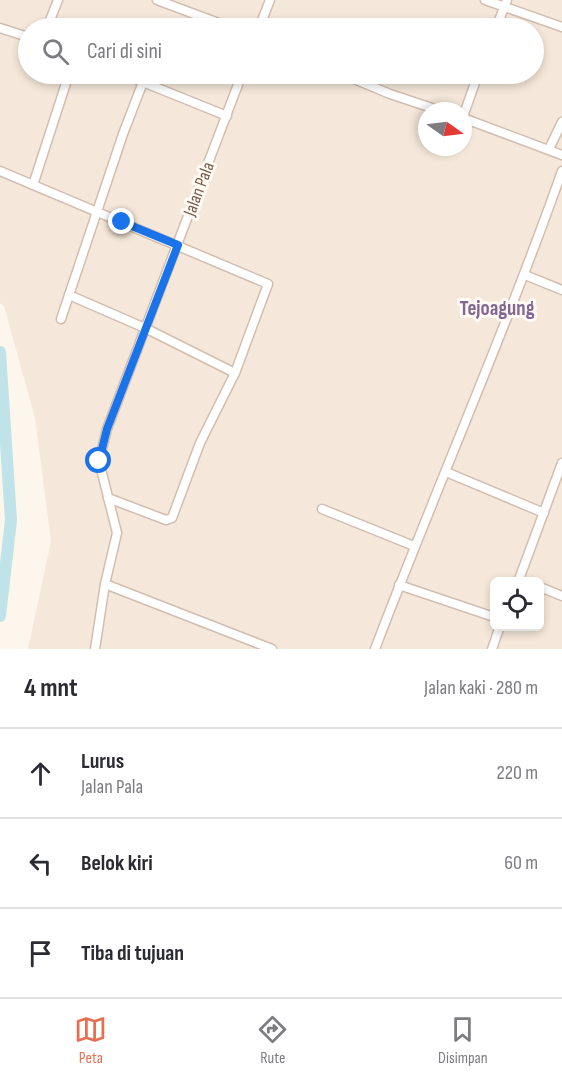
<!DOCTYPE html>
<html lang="id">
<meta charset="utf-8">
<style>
body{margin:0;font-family:"Sofia Sans Condensed",sans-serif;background:#f2f2f3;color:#2b2b33}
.controls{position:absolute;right:18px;bottom:18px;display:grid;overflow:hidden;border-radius:9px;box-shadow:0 3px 9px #0003}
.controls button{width:54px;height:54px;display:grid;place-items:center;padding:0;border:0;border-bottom:2px solid #e1e1e2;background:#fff;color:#2b2b33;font:30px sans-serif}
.compass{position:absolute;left:418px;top:102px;width:54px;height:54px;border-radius:50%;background:#fff;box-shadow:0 3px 9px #0003;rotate:104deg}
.stop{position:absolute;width:18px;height:18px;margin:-14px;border:4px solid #1a73e8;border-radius:50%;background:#fff}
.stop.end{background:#1a73e8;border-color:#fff;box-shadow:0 2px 6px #0008}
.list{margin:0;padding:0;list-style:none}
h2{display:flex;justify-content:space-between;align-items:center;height:78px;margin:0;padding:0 24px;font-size:26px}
h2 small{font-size:20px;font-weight:400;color:#7c7c81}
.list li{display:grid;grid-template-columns:39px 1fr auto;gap:18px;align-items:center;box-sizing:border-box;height:90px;padding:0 24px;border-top:2px solid #e1e1e2}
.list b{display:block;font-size:22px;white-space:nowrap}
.list p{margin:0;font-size:20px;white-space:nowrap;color:#7c7c81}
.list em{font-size:20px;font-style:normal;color:#7c7c81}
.icon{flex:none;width:33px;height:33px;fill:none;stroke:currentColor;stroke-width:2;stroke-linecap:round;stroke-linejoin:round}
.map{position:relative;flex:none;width:562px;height:649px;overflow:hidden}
.search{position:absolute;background:#fff;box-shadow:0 3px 9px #0003;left:18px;right:18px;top:18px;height:66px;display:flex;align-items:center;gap:15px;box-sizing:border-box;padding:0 21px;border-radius:33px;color:#7c7c81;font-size:22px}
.sheet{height:348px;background:#fff}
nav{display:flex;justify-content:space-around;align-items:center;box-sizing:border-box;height:84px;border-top:2px solid #e1e1e2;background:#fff;font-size:16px;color:#7c7c81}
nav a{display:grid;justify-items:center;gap:3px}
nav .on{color:#e76f51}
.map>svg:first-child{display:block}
.residential{fill:#f5e8da;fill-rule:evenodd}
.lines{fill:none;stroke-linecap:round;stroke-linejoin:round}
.river{stroke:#bfe3e8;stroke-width:12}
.street-casing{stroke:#d1beb0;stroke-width:11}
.street{stroke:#fff;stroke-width:8}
.route{stroke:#1a73e8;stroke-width:8}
.labels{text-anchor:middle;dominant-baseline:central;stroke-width:6;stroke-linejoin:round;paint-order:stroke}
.street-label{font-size:18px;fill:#7a5c4d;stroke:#fffaf3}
.quarter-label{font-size:21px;font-weight:bold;fill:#846695;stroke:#fffaf3}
</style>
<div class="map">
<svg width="562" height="649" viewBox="0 0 562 649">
<rect width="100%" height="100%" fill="#fdf6ec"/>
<path class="residential" d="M 0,0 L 562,0 L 562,649 L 28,649 L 51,541 L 35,418 L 4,306 L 0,303 ZM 28,28 L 534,28 L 534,74 L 28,74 ZM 427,111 L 463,111 L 463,147 L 427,147 ZM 494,582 L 540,582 L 540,626 L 494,626 Z"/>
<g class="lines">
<polyline class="river" points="0,352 11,520 0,616"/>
<g class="street-casing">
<g id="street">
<polyline points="157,0 232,28"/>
<polyline points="485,0 562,27"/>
<polyline points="0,28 28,37"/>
<polyline points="47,28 58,0"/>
<polyline points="259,28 270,0"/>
<polyline points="496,28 507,0"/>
<polyline points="123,74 227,116"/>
<polyline points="342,74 390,94 441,111"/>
<polyline points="463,117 478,74"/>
<polyline points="463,118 562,155"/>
<polyline points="549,149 562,122"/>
<polyline points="0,171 268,284 235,373 200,443 172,518 166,520 108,498"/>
<polyline points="33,185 69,74"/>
<polyline points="525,275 562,290"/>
<polyline points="69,295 145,328 235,373"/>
<polyline points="61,319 123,134 143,82"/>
<polyline points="446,472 544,513"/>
<polyline points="322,509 414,546"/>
<polyline points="518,582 562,463"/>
<polyline points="105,584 272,649"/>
<polyline points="399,585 494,617"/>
<polyline points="540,587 562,596"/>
<polyline points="95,649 105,584 117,533 99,461 107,429 242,74"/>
<path d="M 375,649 C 436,489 505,332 562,171"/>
<polyline points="492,649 500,626"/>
</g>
</g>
<use href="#street" class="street"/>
</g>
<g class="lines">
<polyline class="route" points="99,461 107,429 178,245 122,222"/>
</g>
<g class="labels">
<g class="street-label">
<text transform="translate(199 189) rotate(-69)">Jalan Pala</text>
</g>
<g class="quarter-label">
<text x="497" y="308">Tejoagung</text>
</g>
</g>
</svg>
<div class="controls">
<button><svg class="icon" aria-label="locate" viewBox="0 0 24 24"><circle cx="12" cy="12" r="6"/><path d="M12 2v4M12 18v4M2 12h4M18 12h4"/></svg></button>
</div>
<svg class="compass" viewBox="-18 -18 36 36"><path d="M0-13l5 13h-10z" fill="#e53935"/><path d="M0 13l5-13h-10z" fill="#7c7c81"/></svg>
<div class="stop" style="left:99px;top:461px"></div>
<div class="stop end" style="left:122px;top:222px"></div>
<div class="search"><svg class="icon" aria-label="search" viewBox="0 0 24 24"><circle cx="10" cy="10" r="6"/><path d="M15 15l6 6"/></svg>Cari di sini</div>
</div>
<section class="sheet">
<h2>4 mnt<small>Jalan kaki · 280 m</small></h2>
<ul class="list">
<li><svg class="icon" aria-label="ahead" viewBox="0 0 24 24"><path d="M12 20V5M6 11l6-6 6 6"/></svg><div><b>Lurus</b><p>Jalan Pala</p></div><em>220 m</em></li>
<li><svg class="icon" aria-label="left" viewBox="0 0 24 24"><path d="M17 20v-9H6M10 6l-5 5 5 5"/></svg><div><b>Belok kiri</b></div><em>60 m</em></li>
<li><svg class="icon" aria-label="arrive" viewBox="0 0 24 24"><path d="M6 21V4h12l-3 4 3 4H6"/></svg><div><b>Tiba di tujuan</b></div></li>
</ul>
</section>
<nav>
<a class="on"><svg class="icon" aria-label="map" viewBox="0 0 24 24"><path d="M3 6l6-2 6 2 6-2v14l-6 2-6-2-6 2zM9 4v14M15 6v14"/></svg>Peta</a>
<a><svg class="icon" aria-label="directions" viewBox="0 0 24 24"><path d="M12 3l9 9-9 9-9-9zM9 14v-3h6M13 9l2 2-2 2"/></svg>Rute</a>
<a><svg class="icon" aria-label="saved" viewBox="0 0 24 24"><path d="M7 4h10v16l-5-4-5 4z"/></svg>Disimpan</a>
</nav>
